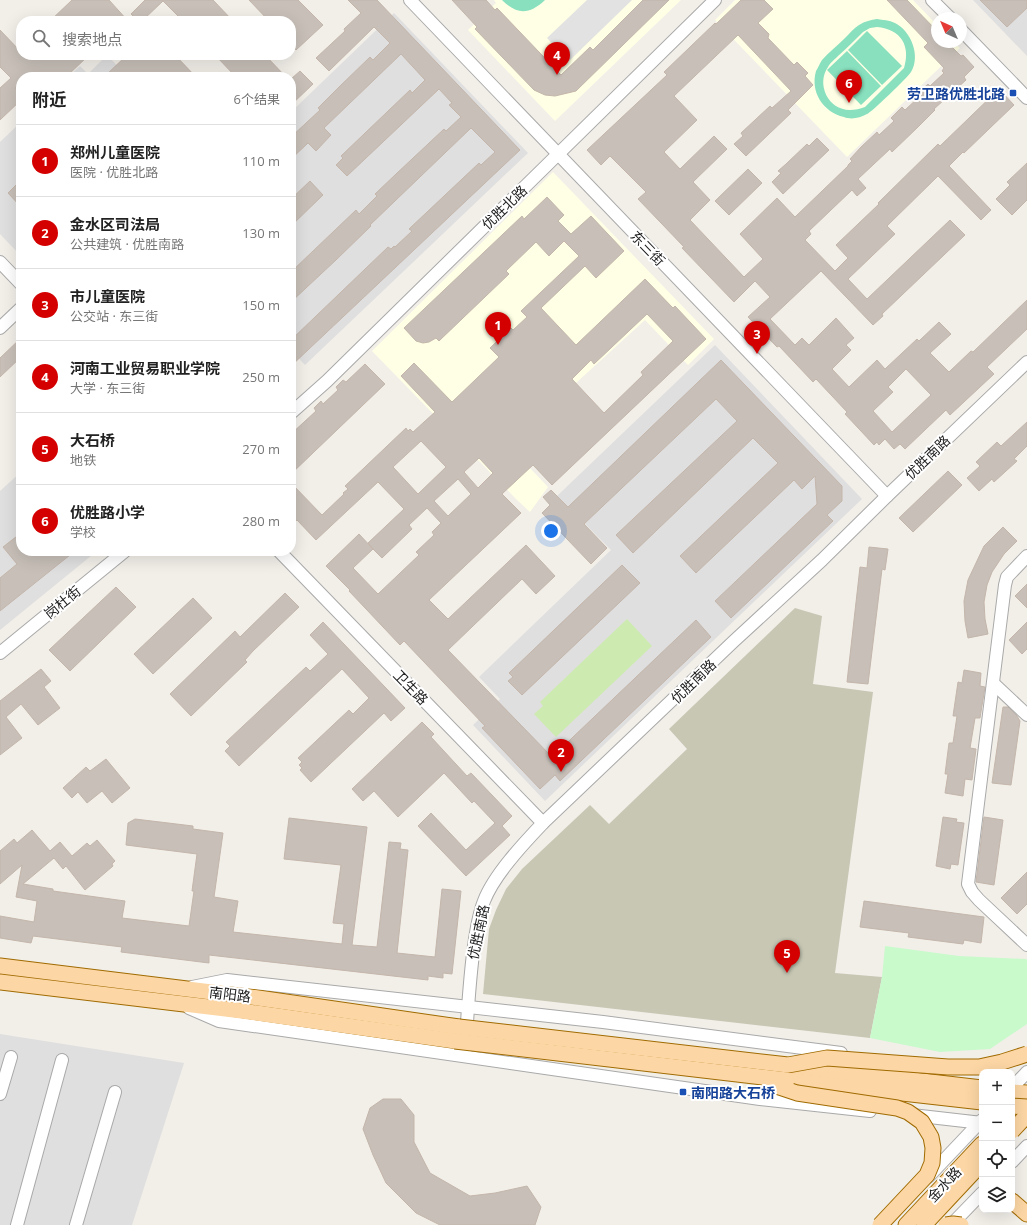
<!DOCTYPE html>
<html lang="zh">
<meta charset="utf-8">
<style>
body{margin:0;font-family:"Open Sans","Noto Sans SC",sans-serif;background:#f6f6f6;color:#222}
.controls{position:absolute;right:12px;bottom:12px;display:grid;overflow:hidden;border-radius:8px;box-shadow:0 4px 16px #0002}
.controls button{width:36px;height:36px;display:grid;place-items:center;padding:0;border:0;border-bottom:1px solid #e0e0e0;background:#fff;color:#222;font:20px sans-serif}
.compass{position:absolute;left:931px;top:12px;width:36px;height:36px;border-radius:50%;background:#fff;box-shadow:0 4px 16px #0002;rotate:316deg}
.you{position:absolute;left:551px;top:531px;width:14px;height:14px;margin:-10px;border:3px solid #fff;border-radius:50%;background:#1a73e8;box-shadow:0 0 0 6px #1a73e833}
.badge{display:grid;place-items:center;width:26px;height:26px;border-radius:50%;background:#d40000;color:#fff;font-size:13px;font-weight:700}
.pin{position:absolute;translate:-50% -33px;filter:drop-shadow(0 1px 2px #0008)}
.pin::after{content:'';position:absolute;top:21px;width:14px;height:12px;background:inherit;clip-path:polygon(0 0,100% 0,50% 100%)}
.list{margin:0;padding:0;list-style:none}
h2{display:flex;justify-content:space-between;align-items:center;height:52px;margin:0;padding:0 16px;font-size:17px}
h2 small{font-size:13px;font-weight:400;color:#767676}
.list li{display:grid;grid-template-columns:26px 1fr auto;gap:12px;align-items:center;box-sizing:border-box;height:72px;padding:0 16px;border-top:1px solid #e0e0e0}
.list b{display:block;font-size:15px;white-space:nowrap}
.list p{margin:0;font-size:13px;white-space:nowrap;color:#767676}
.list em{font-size:13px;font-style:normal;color:#767676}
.icon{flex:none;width:22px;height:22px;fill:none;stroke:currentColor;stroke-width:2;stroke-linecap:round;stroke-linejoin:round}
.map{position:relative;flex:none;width:1027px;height:1225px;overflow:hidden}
.search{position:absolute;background:#fff;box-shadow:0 4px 16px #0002;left:16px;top:16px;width:280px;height:44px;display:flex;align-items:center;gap:10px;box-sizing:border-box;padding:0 14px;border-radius:16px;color:#767676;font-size:15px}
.panel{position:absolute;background:#fff;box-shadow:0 4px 16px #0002;left:16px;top:72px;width:280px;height:484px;border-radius:16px}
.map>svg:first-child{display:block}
.residential{fill:#e0dfdf}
.education{fill:#ffffe5}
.construction{fill:#c7c7b4}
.grass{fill:#cdebb0}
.park{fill:#c8facc}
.pitch{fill:#88e0be;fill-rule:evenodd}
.parking{fill:#e2e2e2}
.building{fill:#c7bfb8;stroke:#c4b6ab;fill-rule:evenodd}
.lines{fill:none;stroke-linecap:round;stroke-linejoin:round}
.minor-casing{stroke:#a9a9a9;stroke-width:14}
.major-casing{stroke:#a06b00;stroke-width:17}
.minor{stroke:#fff;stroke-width:12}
.major{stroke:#fcd6a4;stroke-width:15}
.major-bridge-casing{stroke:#a06b00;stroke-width:17;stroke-linecap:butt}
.major-bridge{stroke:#fcd6a4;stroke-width:15}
.transit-dot{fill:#1a4fb4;stroke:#fff;stroke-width:1.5}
.labels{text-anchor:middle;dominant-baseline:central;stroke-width:4;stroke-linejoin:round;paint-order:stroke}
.transit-label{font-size:14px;font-weight:bold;fill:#164399;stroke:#fff;text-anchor:end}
.street-label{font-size:14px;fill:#222;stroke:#fff}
</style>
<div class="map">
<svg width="1027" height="1225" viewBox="0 0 1027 1225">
<rect width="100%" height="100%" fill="#f2efe9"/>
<g class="residential">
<polygon points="973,0 1027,0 1027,56"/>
<polygon points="394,13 528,153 305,365 291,350 291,112"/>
<polygon points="107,55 128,77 68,77 80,66 88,74"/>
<polygon points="21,122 21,256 0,234 0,142"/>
<polygon points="715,345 862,499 545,801 473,725 500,699 479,677 611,550 557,496"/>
<polygon points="21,472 21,551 97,551 0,630 0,491"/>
<polygon points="0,1034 184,1063 132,1225 0,1225"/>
</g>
<g class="education">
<polygon points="494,0 681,0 555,121 468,30 496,3"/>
<polygon points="735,0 913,0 937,25 937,42 954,42 960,48 847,157 715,20"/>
<polygon points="553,172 714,339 688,365 645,320 508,445 548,487 530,512 516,499 372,351"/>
</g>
<polygon class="construction" points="795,608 822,616 813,684 873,692 835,973 882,977 870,1038 483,994 489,929 496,910 506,889 522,869 590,805 609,824 687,749 669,729"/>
<polygon class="grass" points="627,619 652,646 556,737 534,714 543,706 540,702"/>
<polygon class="park" points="885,946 959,956 1026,959 1027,960 1027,1024 990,1049 940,1052 870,1038 882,977"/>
<g class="pitch">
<path d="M 502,0 L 545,0 C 529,15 517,15 502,0 Z"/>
<path d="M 877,19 C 883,20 889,20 895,23 C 911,31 921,56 911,72 C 908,77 871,113 867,114 C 860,118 851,120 844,117 C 823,112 810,92 816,71 C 818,68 820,63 822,60 C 828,53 837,46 844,39 C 849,34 854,28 859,25 C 865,21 871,20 877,19 ZM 877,27 C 901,29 911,46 904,68 L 865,107 C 860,109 855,110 850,110 C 828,110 816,84 828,67 C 830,63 835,59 838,56 C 847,48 855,40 863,32 L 870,28 Z"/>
<polygon points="867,31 902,66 882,85 848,50"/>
<polygon points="847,51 881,86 861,105 827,70"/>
</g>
<polygon class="parking" points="587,0 632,0 569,61 547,38"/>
<g class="building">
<polygon points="72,0 109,0 128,21 50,21"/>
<polygon points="145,0 213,0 233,21 183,21 163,1 142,21 138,21 131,14"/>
<polygon points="249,0 298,0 323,25 296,50 291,44 291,21 269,21"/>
<polygon points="348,0 377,0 520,150 291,366 291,340 388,247 391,249 394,246 395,247 412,231 409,229 479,163 481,165 495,152 471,128 370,225 371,226 336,260 291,302 291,272 356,210 359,214 377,196 375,194 396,174 444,129 446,131 461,117 449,105 452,103 439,89 347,176 336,165 343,158 341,156 410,90 412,93 425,80 401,54 324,128 331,135 316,151 308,143 291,159 291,137 320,110 318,108 339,87 370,57 373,60 390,43 374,27 329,71 316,58 345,31 344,29 361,13"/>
<polygon points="452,0 486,0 495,10 497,8 561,75 590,47 593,50 643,0 669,0 576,91 555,96 545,95 534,90 475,29 477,27"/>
<path d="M 741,0 L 764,0 L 773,9 L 758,23 L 769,34 L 768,38 L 794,65 L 797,62 L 808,73 L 805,76 L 813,85 L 788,110 L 791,113 L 746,156 L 734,144 L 743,136 L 741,133 L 770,106 L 772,108 L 791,91 L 738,35 L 674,96 L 697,120 L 664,152 L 680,169 L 714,136 L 727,149 L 693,182 L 710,200 L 690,220 L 744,277 L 763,259 L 740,234 L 777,198 L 795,217 L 848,166 L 848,165 L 852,161 L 850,159 L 861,147 L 877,132 L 879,135 L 894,121 L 891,118 L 902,107 L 905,110 L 919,97 L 917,94 L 928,84 L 930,86 L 944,73 L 942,71 L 944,68 L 924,47 L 928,43 L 887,0 L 907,0 L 937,31 L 937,42 L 947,42 L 961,56 L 963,55 L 974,67 L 964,77 L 966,80 L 934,109 L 935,110 L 918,127 L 892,152 L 890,149 L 858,179 L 866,188 L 857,196 L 852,190 L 809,231 L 811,234 L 805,240 L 835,271 L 848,258 L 836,245 L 879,204 L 878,203 L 938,144 L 940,146 L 999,89 L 1014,105 L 964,153 L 963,152 L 949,166 L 991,210 L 981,220 L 938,176 L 887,226 L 895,234 L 848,279 L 867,299 L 950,220 L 965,235 L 882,314 L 883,316 L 873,325 L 821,271 L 770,319 L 795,345 L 802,338 L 809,345 L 836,318 L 854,338 L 846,345 L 851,350 L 832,369 L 849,387 L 877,360 L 885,369 L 917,339 L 919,341 L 939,322 L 951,334 L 930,353 L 949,372 L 971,351 L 973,352 L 1027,300 L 1027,329 L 987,367 L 994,374 L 950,415 L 946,410 L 905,449 L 900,444 L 894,449 L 885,439 L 879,445 L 877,442 L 874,445 L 845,414 L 847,412 L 816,379 L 813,382 L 779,346 L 777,347 L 748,317 L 770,297 L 755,281 L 734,302 L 682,248 L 684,247 L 638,199 L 646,192 L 610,156 L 601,165 L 587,150 L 667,75 L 664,72 L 715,23 L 716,24 ZM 906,369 L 931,395 L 892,432 L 873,411 L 893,392 L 888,387 Z"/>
<polygon points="980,0 1027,0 1027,8 1007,27"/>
<polygon points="0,30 21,52 21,55 89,55 66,77 21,77 21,82 15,88 21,95 21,100 0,120 0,88 11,78 0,67"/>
<polygon points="127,55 175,55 196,77 104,77"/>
<polygon points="215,55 265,55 286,77 236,77"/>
<polygon points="300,71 313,84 291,105 291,79"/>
<polygon points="817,138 829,150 783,194 772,182 781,173 778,171 786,164 807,144 809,146"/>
<polygon points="1027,163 1027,200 1012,215 996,199 1010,185 1007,182"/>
<polygon points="748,169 762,183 729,215 715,201"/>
<polygon points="21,180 21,207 8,193"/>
<polygon points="310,181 323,195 291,226 291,199"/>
<path d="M 547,197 L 564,215 L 558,221 L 571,234 L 591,216 L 624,251 L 596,278 L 585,266 L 541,308 L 576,345 L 645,279 L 673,308 L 675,306 L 706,339 L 552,485 L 533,465 L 502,494 L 521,513 L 429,600 L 448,619 L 526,545 L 555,576 L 536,594 L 522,579 L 448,650 L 552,757 L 696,620 L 711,637 L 560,781 L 555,775 L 540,789 L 482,728 L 485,726 L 404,641 L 400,645 L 349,591 L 350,590 L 326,566 L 359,534 L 373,549 L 368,543 L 404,509 L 378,482 L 316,540 L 297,520 L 291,525 L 291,483 L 322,515 L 344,494 L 343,493 L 348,489 L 345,486 L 406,428 L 408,431 L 410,429 L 413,432 L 435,412 L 401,376 L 414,363 L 452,402 L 499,357 L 490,348 L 511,328 L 513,330 L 527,317 L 521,311 L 579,256 L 564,241 L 549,256 L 536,242 L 506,271 L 509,274 L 439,341 L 436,338 L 429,342 L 423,343 L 416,341 L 404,328 L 522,216 L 524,219 ZM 647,314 L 673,341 L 641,372 L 643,375 L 604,413 L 572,379 L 591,360 L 594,364 ZM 421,441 L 446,467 L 418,494 L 393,467 ZM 479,458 L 493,473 L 478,488 L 464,472 ZM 458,479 L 471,494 L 448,516 L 434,501 ZM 427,508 L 441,523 L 432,532 L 434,535 L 416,552 L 419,555 L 378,594 L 353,568 L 373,549 L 382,558 L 412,529 L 409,525 Z"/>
<polygon points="21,338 21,357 0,377 0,358"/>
<polygon points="721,360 842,486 842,501 827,515 833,521 731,618 715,601 817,504 815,476 802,489 794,480 696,573 680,556 778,463 753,438 633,553 616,535 737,421 716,399 584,524 607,548 591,564 542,513 550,505 543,497 551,490 568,507"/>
<polygon points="365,364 385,384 291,474 291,434 316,411 314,408 321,401 323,404 338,390 336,387 343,380 346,382"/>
<polygon points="1027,422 1027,446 1014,459 1017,461 994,482 992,479 979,491 967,478 980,466 976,462 997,442 1001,446"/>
<polygon points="948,471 962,485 913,532 899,518"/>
<polygon points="1003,527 1017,541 1004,554 992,572 987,585 984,602 985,619 988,634 968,638 965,621 964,601 968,580 984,546"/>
<polygon points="21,533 21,551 75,551 0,611 0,578 17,564 3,547"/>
<polygon points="869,547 888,549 885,570 882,569 868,684 847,682 860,567 867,568"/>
<polygon points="622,565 640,583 522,695 508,681 513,677 509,673"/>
<polygon points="1027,584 1027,608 1015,596"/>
<polygon points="116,587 136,607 70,671 49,650"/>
<polygon points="285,593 299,607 253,651 245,660 247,662 191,716 170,694 235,631 240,637"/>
<polygon points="193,598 212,618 153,674 134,654"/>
<polygon points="323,622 405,708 391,721 384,713 311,782 300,770 302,768 299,765 302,762 298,758 349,710 353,714 369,698 342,669 239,766 225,751 230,746 226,742 306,667 310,671 328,654 310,635"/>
<polygon points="1027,622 1027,649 1022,654 1009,640"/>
<polygon points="41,669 51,681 44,687 60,708 38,725 21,704 6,717 22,738 0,755 0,701"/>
<polygon points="964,670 981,673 980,686 985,687 980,718 975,718 970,748 976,749 972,780 965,779 963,796 945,793 948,774 945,774 949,743 953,743 957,716 953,716 958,682 962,683"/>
<polygon points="1003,707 1008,707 1017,716 1020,721 1011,785 992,783"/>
<polygon points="422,722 434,734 431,737 467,776 471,773 512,816 502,826 510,835 466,876 418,826 431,813 466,850 495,823 474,801 472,803 444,773 398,817 374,791 363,801 352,789"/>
<polygon points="106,759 130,788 112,803 102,791 87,803 78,792 72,798 63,788 86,767 90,771"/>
<polygon points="943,817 957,819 956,822 964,823 958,865 951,864 950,869 936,866"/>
<polygon points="984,817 1003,820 994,885 976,882"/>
<polygon points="289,818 367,827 352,945 377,947 389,842 401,843 400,849 408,850 397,953 435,957 442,889 461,891 452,974 443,973 443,978 428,976 428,980 209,955 209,963 121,952 122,947 33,936 31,943 0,938 0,916 34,922 37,901 16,897 22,865 0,884 0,851 14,839 17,843 32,830 50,851 60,842 72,856 87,843 90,846 97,840 115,861 112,864 113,866 85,890 66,866 63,869 54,858 23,884 53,889 53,891 125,901 122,918 189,926 194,891 192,891 197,854 126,845 128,823 135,819 193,826 193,829 223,833 214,897 238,901 233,932 342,944 344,924 333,923 341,865 284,859"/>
<polygon points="1027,872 1027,904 1017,914 1001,898"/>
<polygon points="864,901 984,917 981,943 964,940 963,944 908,937 909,933 860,927"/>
<polygon points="383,1099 401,1099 414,1115 414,1142 430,1173 470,1196 495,1193 527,1186 541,1207 535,1225 440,1225 416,1213 386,1183 373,1155 363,1129 370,1108"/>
</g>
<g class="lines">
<g class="minor-casing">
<g id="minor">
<polyline points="410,0 887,496"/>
<polyline points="932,0 950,18"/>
<polyline points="961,30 1027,98"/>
<polyline points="0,262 21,284"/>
<polyline points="0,328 21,308"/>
<polyline points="291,413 327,381 715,0"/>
<polyline points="279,551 543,823"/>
<polyline points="1027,556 1007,577 1005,585 968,884 972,892 979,900 1027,945"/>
<polyline points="0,653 125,551"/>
<polyline points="993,683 1027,715"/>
<polyline points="192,987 227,980 603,1022 841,1053"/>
<polyline points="189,1008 219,1021 760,1099 870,1111"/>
<path d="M 465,1056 C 467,1019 469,983 474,946 C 476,931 478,916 484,901 C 494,875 523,844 543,823 L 734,641 L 822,560 L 887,496 L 1027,362"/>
<polyline points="1012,1088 1027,1072"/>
<polyline points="0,1094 11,1057"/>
<polyline points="912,1115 982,1123"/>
<polyline points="1012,1162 1027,1146"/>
<polyline points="928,1177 982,1120"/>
<polyline points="17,1225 62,1060"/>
<polyline points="76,1225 115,1092"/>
<polyline points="951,1225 982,1193"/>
</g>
</g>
<g class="major-casing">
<g id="major">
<polyline points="0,966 244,996 459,1027"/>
<polyline points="0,982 242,1011 455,1041"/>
<polyline points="792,1066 982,1088"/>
<polyline points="787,1080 982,1102"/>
<polyline points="1012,1092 1027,1093"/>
<polyline points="1012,1112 1027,1096"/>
<polyline points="1012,1201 1027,1214"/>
<polyline points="906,1225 982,1144"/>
<polyline points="924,1225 982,1163"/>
</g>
</g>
<use href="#minor" class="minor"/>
<use href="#major" class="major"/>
<g class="major-bridge-casing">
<g id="major-bridge">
<polyline points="459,1027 788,1065 827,1058 948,1067 979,1067 1002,1062 1027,1054"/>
<polyline points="455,1041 787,1080"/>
<polyline points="770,1084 797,1093 897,1108 908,1112 922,1122 931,1137 933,1148 932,1163 927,1175 880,1225"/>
<polyline points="1012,1106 1027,1107"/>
<polyline points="1012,1131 1027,1115"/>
<polyline points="946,1225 953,1224 961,1225"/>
</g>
</g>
<use href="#major-bridge" class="major-bridge"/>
</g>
<g class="transit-dot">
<rect x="1009" y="89" width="8" height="8" rx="2"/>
<rect x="679" y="1088" width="8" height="8" rx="2"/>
</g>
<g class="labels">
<g class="transit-label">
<text x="1005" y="93">劳卫路优胜北路</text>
<text x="691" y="1092" text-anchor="start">南阳路大石桥</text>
</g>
<g class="street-label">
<text transform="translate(504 207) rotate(-44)">优胜北路</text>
<text transform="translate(648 248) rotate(46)">东三街</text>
<text transform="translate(927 457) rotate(-44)">优胜南路</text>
<text transform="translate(62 602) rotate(-39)">岗杜街</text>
<text transform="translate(693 681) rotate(-44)">优胜南路</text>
<text transform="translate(411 687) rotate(46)">卫生路</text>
<text transform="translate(478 932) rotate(-78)">优胜南路</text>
<text transform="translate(230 994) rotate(7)">南阳路</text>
<text transform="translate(944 1184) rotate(-47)">金水路</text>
</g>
</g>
</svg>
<div class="controls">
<button>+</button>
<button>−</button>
<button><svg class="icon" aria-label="locate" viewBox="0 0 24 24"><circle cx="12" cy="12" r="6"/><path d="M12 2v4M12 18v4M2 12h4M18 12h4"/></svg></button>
<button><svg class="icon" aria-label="layers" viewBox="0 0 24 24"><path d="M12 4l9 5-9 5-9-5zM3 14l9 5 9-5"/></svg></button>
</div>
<svg class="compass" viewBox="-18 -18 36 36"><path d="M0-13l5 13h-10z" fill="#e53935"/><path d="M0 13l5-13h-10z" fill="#767676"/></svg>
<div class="you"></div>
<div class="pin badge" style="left:498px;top:345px">1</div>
<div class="pin badge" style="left:561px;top:772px">2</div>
<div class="pin badge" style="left:757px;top:354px">3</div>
<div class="pin badge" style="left:557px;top:75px">4</div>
<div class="pin badge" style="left:787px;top:973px">5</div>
<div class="pin badge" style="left:849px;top:103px">6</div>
<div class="search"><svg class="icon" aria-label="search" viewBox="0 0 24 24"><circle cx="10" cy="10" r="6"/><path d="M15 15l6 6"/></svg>搜索地点</div>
<section class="panel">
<h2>附近<small>6个结果</small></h2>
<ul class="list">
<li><span class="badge">1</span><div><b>郑州儿童医院</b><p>医院 · 优胜北路</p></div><em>110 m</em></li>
<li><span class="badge">2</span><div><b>金水区司法局</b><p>公共建筑 · 优胜南路</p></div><em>130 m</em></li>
<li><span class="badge">3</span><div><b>市儿童医院</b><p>公交站 · 东三街</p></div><em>150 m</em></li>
<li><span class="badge">4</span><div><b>河南工业贸易职业学院</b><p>大学 · 东三街</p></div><em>250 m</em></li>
<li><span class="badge">5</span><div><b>大石桥</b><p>地铁</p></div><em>270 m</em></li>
<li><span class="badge">6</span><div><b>优胜路小学</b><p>学校</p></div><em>280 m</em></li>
</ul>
</section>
</div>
